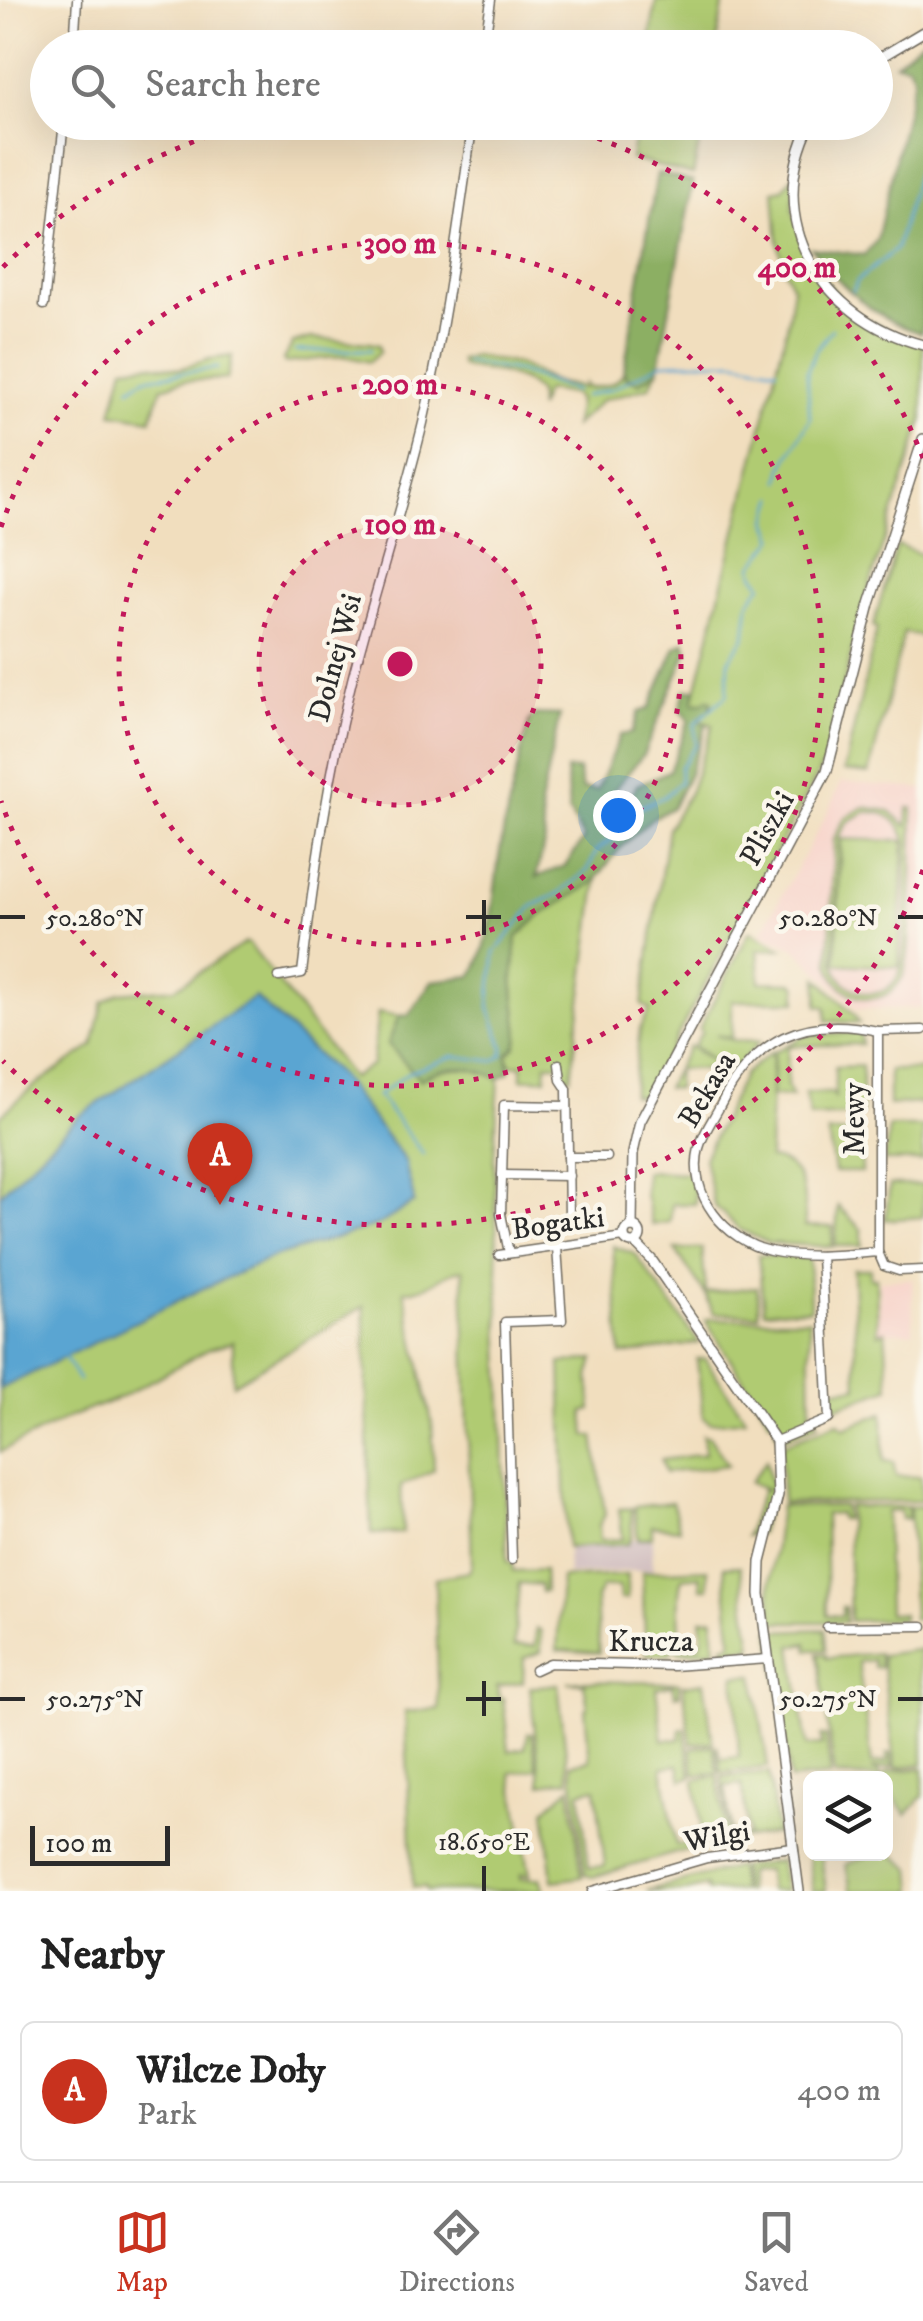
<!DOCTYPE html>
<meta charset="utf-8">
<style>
body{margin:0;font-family:"IM FELL DW Pica",serif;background:#f6f6f6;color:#222}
.controls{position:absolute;right:30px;bottom:30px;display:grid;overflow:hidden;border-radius:15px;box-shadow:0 10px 40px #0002}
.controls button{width:90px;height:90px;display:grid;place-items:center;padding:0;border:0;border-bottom:2px solid #e0e0e0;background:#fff;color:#222;font:50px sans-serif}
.scale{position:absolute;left:30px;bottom:25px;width:140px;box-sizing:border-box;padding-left:10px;border:5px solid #2b2b2b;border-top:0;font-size:28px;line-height:35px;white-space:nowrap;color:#2b2b2b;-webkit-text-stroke:8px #fbf7ec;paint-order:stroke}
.you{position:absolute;left:618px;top:815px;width:35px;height:35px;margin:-25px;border:8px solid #fff;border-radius:50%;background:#1a73e8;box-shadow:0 0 0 15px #1a73e833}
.badge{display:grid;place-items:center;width:65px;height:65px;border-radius:50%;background:#c8321e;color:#fff;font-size:32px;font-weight:700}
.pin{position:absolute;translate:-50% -82px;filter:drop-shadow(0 2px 5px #0008)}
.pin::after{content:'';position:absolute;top:52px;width:35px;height:30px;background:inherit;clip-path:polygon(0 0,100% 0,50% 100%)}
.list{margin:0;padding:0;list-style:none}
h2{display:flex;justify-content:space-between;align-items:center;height:130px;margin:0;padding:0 40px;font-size:42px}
h2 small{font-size:32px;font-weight:400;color:#767676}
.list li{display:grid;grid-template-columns:65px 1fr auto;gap:30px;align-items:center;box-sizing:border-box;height:140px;margin:0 20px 20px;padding:0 20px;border:2px solid #e0e0e0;border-radius:15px}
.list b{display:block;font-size:38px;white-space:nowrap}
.list p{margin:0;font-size:32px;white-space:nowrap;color:#767676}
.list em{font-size:32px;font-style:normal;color:#767676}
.icon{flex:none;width:55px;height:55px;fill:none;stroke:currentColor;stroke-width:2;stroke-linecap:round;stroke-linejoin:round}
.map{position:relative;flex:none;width:923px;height:1891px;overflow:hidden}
.search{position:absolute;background:#fff;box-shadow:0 10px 40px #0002;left:30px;right:30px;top:30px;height:110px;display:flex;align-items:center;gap:25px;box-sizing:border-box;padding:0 35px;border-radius:55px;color:#767676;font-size:38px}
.sheet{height:290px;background:#fff}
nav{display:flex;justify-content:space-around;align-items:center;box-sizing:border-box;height:140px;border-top:2px solid #e0e0e0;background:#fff;font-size:28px;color:#767676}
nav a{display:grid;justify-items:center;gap:5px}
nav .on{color:#c8321e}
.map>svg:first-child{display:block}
.built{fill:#f7d1c8}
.industrial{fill:#d2bfc0}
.green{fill:#b0cb72;stroke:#6e7b4e;stroke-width:2.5;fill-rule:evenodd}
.forest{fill:#8caf64;stroke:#5c6d48;stroke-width:2.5}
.water{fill:#5aa5d2;stroke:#42687e;stroke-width:2.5}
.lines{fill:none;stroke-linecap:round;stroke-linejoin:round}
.stream{stroke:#5aa5d2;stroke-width:2.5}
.minor-casing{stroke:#706a5e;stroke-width:11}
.tertiary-casing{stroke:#706a5e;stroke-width:12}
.minor{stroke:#fff;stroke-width:8}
.tertiary{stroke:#fff;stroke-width:9}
.ticks{fill:none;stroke:#2b2b2b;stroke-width:4}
.ring{fill:none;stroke:#c2185b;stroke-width:5;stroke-dasharray:5 10}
.labels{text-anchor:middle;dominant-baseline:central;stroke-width:9;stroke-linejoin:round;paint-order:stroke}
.street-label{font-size:30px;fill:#2b2b2b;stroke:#fbf7ec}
.ticks-label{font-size:25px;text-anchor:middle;fill:#2b2b2b;stroke:#fbf7ec;stroke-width:9;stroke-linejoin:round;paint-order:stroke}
.centre{fill:#c2185b;stroke:#fbf7ec;stroke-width:5}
.ring-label{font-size:30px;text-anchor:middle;font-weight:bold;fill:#c2185b;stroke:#fbf7ec;stroke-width:9;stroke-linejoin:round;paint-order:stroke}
</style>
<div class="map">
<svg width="923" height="1891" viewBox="0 0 923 1891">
<rect width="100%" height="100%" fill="#fbf7ec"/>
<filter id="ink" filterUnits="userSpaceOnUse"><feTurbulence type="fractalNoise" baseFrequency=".01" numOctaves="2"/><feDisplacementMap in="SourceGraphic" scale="20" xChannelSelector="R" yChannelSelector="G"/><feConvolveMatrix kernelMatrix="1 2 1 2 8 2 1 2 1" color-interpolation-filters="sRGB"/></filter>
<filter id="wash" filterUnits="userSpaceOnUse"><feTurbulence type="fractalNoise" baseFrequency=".0048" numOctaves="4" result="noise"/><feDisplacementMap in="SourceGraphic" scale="40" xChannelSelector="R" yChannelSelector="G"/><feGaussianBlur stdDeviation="2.25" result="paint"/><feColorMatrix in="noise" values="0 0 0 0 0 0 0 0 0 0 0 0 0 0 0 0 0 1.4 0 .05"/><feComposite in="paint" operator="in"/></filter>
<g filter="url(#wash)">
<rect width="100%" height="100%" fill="#f1debe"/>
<g class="built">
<polygon points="841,782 923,789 923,1008 857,1009 795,948 761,933 829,810"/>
<polygon points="912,1279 913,1332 879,1332 880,1280"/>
</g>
<polygon class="industrial" points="652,1537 653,1569 568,1575 567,1548 628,1544 630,1540"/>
<g class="green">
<polygon points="656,0 724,0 716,47 649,47"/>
<polygon points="637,122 703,123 693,175 631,159"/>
<polygon points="794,176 793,210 809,260 854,314 923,345 923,419 862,610 825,761 644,1098 632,1095 640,1029 650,1009 642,1005 668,828 689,793 713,725 700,722 700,718 710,710 702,703 693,703 787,327 793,287 784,269 778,242 774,191 783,189"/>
<polygon points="311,338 370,343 379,345 380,352 369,362 344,356 285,363 283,359 293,343"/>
<polygon points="232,356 227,379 181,381 162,387 151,419 112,413 124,367 150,364 180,369 209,359"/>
<path d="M 475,356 L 518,364 L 554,382 L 583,388 L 584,383 L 588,388 C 603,387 619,385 624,370 L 626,377 L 639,383 L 658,371 L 649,387 L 602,400 L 574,426 L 578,401 L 574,395 L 549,390 L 544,393 L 538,409 L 538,393 C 519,370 487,373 461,366 L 460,360 Z"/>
<polygon points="897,545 923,555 923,637 904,632 869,774 844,771 877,628 873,626"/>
<path d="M 864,807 L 890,811 L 907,826 L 908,808 L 913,808 C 912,840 914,958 902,978 C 882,1015 835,998 829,962 L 834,838 L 845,818 ZM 866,812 C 889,811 903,823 907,845 C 905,874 908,948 900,971 C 887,1008 839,995 834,961 L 839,838 L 848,822 Z"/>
<polygon points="841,839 904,841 899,967 836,964"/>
<polygon points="598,875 571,1077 564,1077 563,1064 546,1064 546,1078 522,1079 522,1065 511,1065 507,1055 516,1046 519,1036 513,980 517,937 541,915 592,884"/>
<polygon points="750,931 782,949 758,950 760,982 793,983 797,986 797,1001 732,1001 732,1038 716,1035 733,1040 760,1041 731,1073 718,1069 677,1069 676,1089 666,1088 689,1046 726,1070 694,1046 702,1031 699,1029"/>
<path d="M 245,943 L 249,944 L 352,1078 L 372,1065 L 378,1012 L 399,1016 L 388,1044 L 436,1070 L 471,1068 L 499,1078 L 494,1159 L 507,1562 L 512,1563 L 513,1571 L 544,1570 L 545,1592 L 541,1592 L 540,1585 L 519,1583 L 514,1646 L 535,1646 L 536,1629 L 541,1631 L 541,1652 L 524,1658 L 523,1682 L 497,1686 L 499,1698 L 503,1698 L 509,1751 L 525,1748 L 528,1733 L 532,1733 L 537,1769 L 511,1773 L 530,1875 L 521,1874 L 521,1879 L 540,1878 L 544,1891 L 427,1891 L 425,1887 L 413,1887 L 405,1712 L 439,1709 L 435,1578 L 469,1572 L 472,1565 L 463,1269 C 442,1273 425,1293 404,1290 L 432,1423 L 434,1470 L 401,1486 L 403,1533 L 371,1534 L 364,1306 L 233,1384 L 233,1342 L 209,1349 L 120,1398 L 72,1416 L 0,1452 L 0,1116 L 34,1086 L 93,1046 L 103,1003 L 119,993 L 175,988 Z"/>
<polygon points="818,978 855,1015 859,1023 827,1021 826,1007 818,1006"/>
<polygon points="860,1032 862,1044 788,1046 787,1086 792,1097 772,1096 774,1052 805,1036"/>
<path d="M 772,1052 L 769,1159 C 805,1162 805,1196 805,1226 L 833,1227 L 832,1247 L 768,1243 L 739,1229 L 714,1205 L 704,1158 L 744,1074 Z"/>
<polygon points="862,1066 862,1115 810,1117 805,1093 832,1093 835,1097 835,1067"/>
<polygon points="889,1070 923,1070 923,1103 889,1105"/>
<polygon points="889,1127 923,1127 923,1161 885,1161"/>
<polygon points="828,1133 861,1133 862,1172 834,1172"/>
<polygon points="645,1171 693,1173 695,1204 672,1204 670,1222 652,1225 645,1195"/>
<polygon points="890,1185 923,1185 923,1217 885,1220"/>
<polygon points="838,1206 862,1230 862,1246 835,1246"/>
<polygon points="613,1246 635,1254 699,1343 621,1355"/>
<polygon points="675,1249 702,1249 706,1293 757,1287 759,1315 713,1313 707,1297"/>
<polygon points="758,1255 809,1258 810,1309 764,1311"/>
<polygon points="853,1269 870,1269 870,1278 876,1278 878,1334 885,1331 889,1388 834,1408 833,1389 857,1387"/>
<polygon points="712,1319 809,1319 811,1411 808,1413 819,1423 780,1440 775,1429 779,1424 776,1420 770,1421 705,1320"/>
<polygon points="594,1359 589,1377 592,1410 584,1412 586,1436 594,1436 605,1515 599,1525 600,1540 623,1539 619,1509 631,1508 632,1535 628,1544 567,1548 561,1363"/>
<polygon points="697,1359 705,1359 746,1419 710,1423 703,1418"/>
<polygon points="883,1413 884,1461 893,1462 896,1476 921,1477 922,1501 782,1503 781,1445 838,1422 844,1428"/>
<polygon points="703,1435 710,1437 728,1465 665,1473 661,1460 705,1454"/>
<polygon points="766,1460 772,1491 760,1533 746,1536 762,1490 768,1490 750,1482"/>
<polygon points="672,1502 680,1529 652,1526 652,1537 638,1539 634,1507"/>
<polygon points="780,1506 844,1506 845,1519 840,1519 839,1513 825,1514 827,1615 842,1616 842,1607 845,1607 846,1622 773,1622 770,1586"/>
<polygon points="848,1506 908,1507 908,1519 901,1519 900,1511 886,1512 888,1613 903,1614 903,1619 850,1621"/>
<polygon points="923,1506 923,1619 913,1619 910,1507"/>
<polygon points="740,1566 752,1647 724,1650 724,1645 732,1643 724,1567"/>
<path d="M 708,1569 L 708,1588 L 701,1588 L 700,1576 L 682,1578 C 676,1595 679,1628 683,1647 L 700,1645 L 703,1635 L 701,1619 L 713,1618 L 715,1650 L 679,1652 L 678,1649 L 670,1650 L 670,1654 L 646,1654 L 642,1572 Z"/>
<polygon points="627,1575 627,1599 620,1599 619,1587 602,1587 596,1598 599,1653 557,1650 561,1578"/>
<polygon points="825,1629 826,1650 808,1650 807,1643 792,1646 807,1746 822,1745 821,1736 826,1736 831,1776 790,1780 771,1631"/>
<polygon points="923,1649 923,1653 918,1654 923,1691 923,1764 896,1768 881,1655"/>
<polygon points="878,1653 880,1667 874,1667 873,1660 858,1662 872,1764 887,1762 887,1754 891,1754 893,1767 871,1770 879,1772 881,1778 835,1776 818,1654 826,1654 826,1658"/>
<polygon points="754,1675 768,1767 721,1773 717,1745 721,1759 739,1757 735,1676"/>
<path d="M 579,1681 L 679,1683 L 680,1694 L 675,1695 L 673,1685 L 656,1688 L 663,1740 L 680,1739 L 680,1729 L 685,1729 L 691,1777 L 682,1780 L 679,1765 L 662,1767 L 676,1845 L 694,1843 L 693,1834 L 699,1833 L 700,1846 L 593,1877 L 585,1875 L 571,1764 L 590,1760 L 585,1709 L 588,1708 L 584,1683 L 567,1682 ZM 596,1788 L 605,1866 L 589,1868 L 580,1792 Z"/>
<polygon points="704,1682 713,1742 691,1744 683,1685"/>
<polygon points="558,1684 569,1780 541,1784 530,1687"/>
<polygon points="714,1745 718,1773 694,1775 691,1748"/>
<polygon points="923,1768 923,1796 907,1814 886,1788 883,1776 888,1772"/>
<path d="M 769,1773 L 777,1833 L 730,1841 L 722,1777 ZM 742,1784 L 748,1835 L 732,1838 L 725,1786 Z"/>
<polygon points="718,1776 727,1842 708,1844 703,1841 695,1780"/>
<polygon points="570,1787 582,1877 553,1881 545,1810"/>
<polygon points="801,1803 810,1814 810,1854 821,1854 826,1891 813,1891"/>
<polygon points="890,1848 891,1853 912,1869 914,1891 851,1891 846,1864 874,1854 886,1854 886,1849"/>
<polygon points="780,1861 785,1891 769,1891 767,1870 747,1872 747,1891 743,1891 741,1867"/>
<polygon points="738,1867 741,1891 707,1891 706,1886 686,1891 646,1891"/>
</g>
<g class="forest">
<path d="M 923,39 L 923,325 L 921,333 C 874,320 840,285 811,248 L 864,255 L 877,240 L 914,77 L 908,65 L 895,63 Z"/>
<polygon points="657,173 693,182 658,371 639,383 626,377 624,370"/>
<path d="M 685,642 L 688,650 L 643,755 L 613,791 L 607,823 L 619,819 L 637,785 L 669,771 L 689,720 L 680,708 L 685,690 L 696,689 L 693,703 L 702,703 L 708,699 L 712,701 L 710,710 L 700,718 L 701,722 L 707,723 L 690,771 L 673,807 L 651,819 L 621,847 L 592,884 L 541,915 L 517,937 L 513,980 L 519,1036 L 516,1046 L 507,1055 L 510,1072 L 499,1078 C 469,1067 448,1062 420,1080 L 388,1044 L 399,1016 L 409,1015 L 432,981 L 472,976 C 493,946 494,882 501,845 C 508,803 519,762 529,721 L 535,714 L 560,715 L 540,805 L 545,840 L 536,877 L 565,866 L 584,839 L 569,812 L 566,770 L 578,770 L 582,789 L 597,790 L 620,735 L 632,733 L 639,712 L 649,709 L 676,647 Z"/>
</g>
<path class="water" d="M 255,997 L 340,1076 L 406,1162 C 406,1176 413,1187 414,1203 L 378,1225 L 274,1257 L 204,1288 L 0,1389 L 0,1194 L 78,1117 Z"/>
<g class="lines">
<g class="stream">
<polyline points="853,291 857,281 896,249 923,153"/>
<polyline points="295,351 371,350"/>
<polyline points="465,362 517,371 575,391"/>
<polyline points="130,388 145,378 218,368"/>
<polyline points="585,396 612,389 662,363 734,361 777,369"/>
<polyline points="780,481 783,467 810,419 807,371 816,350 832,329"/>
<polyline points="377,1096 408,1073 454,1056 493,1061 502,1056 504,1048 489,1007 495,952 533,906 560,893 588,870 597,850 624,831 626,813 664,797 680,782 680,767 696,745 695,723 727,695 729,659 745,637 749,603 762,584 754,574 753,566 775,538 768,521 775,497"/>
<polyline points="378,1096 423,1154"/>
<polyline points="64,1356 79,1380"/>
</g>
</g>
</g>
<g filter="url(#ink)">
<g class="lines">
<g class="minor-casing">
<g id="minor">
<polyline points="74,48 77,0"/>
<polyline points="484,48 491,0"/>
<polyline points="44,305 64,122"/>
<path d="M 279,977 L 302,973 C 314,874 328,777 352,680 C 374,594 402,510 423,423 C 446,324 458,223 473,122"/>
<polyline points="923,1030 878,1031 878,1252 884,1266 899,1271 923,1270"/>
<path d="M 878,1031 C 803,1014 754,1039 720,1106 C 713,1119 703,1133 699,1148 C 687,1195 726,1241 770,1251 C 806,1259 843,1255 878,1252"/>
<polyline points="559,1064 561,1080 567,1089 569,1217"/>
<polyline points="568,1157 607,1157"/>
<polyline points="502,1175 569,1176"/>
<polyline points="509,1253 501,1214 504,1105 567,1106"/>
<polyline points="499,1255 624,1237"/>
<polyline points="776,1441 829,1419 821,1256"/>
<polyline points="512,1560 505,1322 562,1320 557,1247"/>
<polyline points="827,1627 923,1626"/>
<polyline points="535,1670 550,1663 673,1666 768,1659"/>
<polyline points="593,1891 707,1858 793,1847"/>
</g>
</g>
<g class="tertiary-casing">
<g id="tertiary">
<polyline points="876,60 923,32"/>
<path d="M 811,122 C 761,222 821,318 923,345"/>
<circle cx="632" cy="1235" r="8"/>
<polyline points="632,1227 633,1153 640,1122 827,771 870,604 923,439"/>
<polyline points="635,1243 651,1259 776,1441 778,1495 761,1562 760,1594 799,1891"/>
</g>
</g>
<use href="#minor" class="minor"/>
<use href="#tertiary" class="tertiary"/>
</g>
</g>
<path class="ticks" d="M 484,900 L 484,935M 0,917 L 25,917M 466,917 L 501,917M 898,917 L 923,917M 484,1681 L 484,1716M 0,1699 L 25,1699M 466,1699 L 501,1699M 898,1699 L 923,1699M 484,1866 L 484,1891"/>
<circle cx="400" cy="664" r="141" fill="#c2185b" fill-opacity=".12"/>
<g class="ring">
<circle cx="400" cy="664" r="141"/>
<circle cx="400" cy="664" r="281"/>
<path d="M1 527A422 422 0 1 1 1 801"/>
<path d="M923 870A562 562 0 0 1 3 1061M3 267A562 562 0 0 1 245 124M555 124A562 562 0 0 1 923 458"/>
</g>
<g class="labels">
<g class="street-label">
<text transform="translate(336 658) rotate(-75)">Dolnej Wsi</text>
<text transform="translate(768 829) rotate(-61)">Pliszki</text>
<text transform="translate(708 1090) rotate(-59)">Bekasa</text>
<text transform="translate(855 1119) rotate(-90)">Mewy</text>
<text transform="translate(558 1224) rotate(-8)">Bogatki</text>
<text x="651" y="1642">Krucza</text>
<text transform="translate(717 1837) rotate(-10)">Wilgi</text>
</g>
</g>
<g class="ticks-label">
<text x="95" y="926">50.280°N</text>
<text x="828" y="926">50.280°N</text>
<text x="95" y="1707">50.275°N</text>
<text x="828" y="1707">50.275°N</text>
<text x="484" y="1850">18.650°E</text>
</g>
<circle cx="400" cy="664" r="15" class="centre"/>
<g class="ring-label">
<text x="400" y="253">300 m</text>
<text x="797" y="277">400 m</text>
<text x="400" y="394">200 m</text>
<text x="400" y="534">100 m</text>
</g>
</svg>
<div class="controls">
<button><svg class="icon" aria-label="layers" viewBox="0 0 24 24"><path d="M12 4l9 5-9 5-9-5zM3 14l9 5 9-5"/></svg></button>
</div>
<div class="scale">100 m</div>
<div class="you"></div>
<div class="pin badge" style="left:220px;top:1205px">A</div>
<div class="search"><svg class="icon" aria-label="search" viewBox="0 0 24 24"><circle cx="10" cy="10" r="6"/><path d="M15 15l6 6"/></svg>Search here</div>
</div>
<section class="sheet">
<h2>Nearby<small></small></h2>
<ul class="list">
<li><span class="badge">A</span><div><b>Wilcze Doły</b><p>Park</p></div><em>400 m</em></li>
</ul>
</section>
<nav>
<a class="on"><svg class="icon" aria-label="map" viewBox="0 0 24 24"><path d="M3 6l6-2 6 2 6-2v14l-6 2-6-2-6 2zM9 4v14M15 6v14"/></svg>Map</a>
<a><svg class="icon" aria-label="directions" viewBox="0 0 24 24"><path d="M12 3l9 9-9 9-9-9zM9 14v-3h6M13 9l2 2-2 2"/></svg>Directions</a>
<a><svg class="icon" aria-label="saved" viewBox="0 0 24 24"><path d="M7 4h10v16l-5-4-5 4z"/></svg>Saved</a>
</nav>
